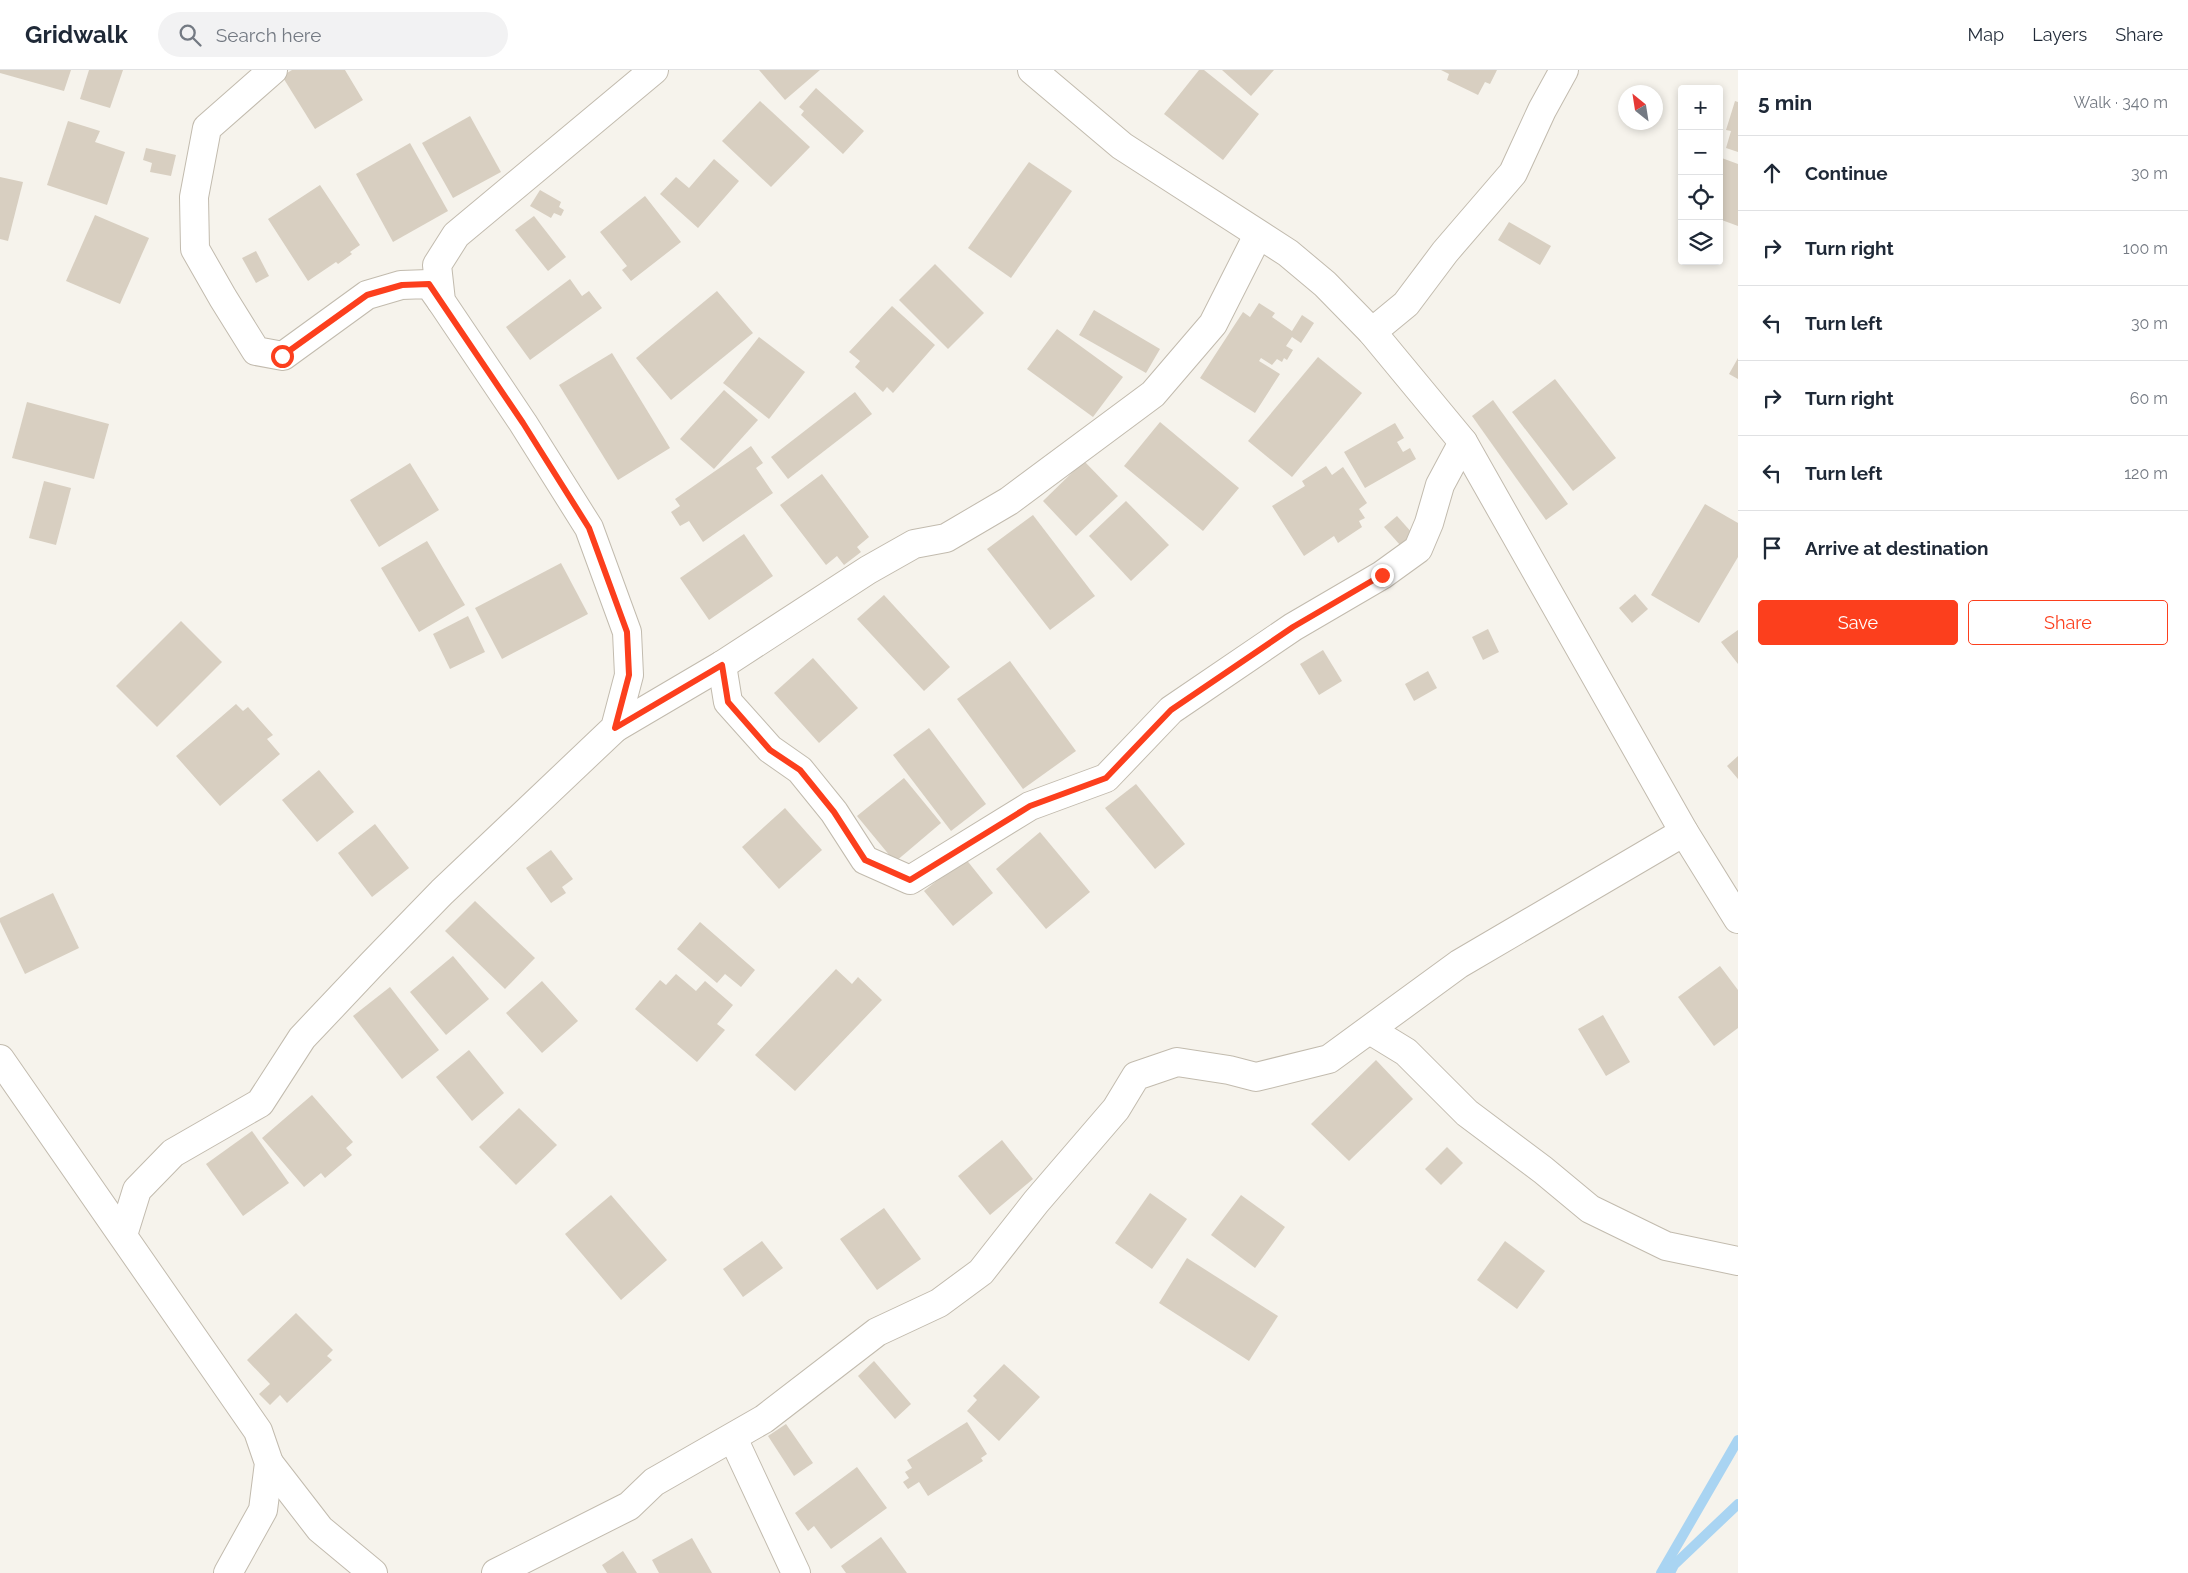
<!DOCTYPE html>
<meta charset="utf-8">
<style>
body{margin:0;font-family:Raleway,sans-serif;background:#f2f2f3;color:#1f2937}
.controls{position:absolute;right:15px;top:15px;display:grid;overflow:hidden;border-radius:5px;box-shadow:0 2px 8px #0003}
.controls button{width:45px;height:45px;display:grid;place-items:center;padding:0;border:0;border-bottom:1px solid #e0e1e3;background:#fff;color:#1f2937;font:25px sans-serif}
.compass{position:absolute;left:1618px;top:15px;width:45px;height:45px;border-radius:50%;background:#fff;box-shadow:0 2px 8px #0003;rotate:330deg}
.stop{position:absolute;width:15px;height:15px;margin:-11px;border:4px solid #fc3f1d;border-radius:50%;background:#fff}
.stop.end{background:#fc3f1d;border-color:#fff;box-shadow:0 1px 5px #0008}
.list{margin:0;padding:0;list-style:none}
h2{display:flex;justify-content:space-between;align-items:center;height:65px;margin:0;padding:0 20px;font-size:21px}
h2 small{font-size:16px;font-weight:400;color:#747a83}
.list li{display:grid;grid-template-columns:32px 1fr auto;gap:15px;align-items:center;box-sizing:border-box;height:75px;padding:0 20px;border-top:1px solid #e0e1e3}
.list b{display:block;font-size:19px;white-space:nowrap}
.list em{font-size:16px;font-style:normal;color:#747a83}
.actions{display:flex;gap:10px;padding:15px 20px}
.actions a{flex:1;padding:11px 0;border:1px solid #fc3f1d;border-radius:5px;text-align:center;font-size:18px;color:#fc3f1d}
.actions .main{background:#fc3f1d;color:#fff}
.icon{flex:none;width:28px;height:28px;fill:none;stroke:currentColor;stroke-width:2;stroke-linecap:round;stroke-linejoin:round}
.map{position:relative;flex:none;width:1738px;height:1503px;overflow:hidden}
header{display:flex;align-items:center;gap:30px;box-sizing:border-box;height:70px;padding:0 25px;background:#fff;border-bottom:1px solid #e0e1e3}
header strong{font-size:24px}
nav{display:flex;gap:28px;margin-inline-start:auto;font-size:18px}
.search{width:350px;height:45px;background:#f2f2f3;display:flex;align-items:center;gap:12px;box-sizing:border-box;padding:0 18px;border-radius:28px;color:#747a83;font-size:19px}
main{display:flex}
aside{flex:1;background:#fff}
.map>svg:first-child{display:block}
.lines{fill:none;stroke-linecap:round;stroke-linejoin:round}
.stream{stroke:#a9d4f2;stroke-width:10}
.building{fill:#d8cfc1}
.street-casing{stroke:#c2bbae;stroke-width:30}
.street{stroke:#fff;stroke-width:28}
.route{stroke:#fc3f1d;stroke-width:6}
</style>
<header>
<strong>Gridwalk</strong>
<div class="search"><svg class="icon" aria-label="search" viewBox="0 0 24 24"><circle cx="10" cy="10" r="6"/><path d="M15 15l6 6"/></svg>Search here</div>
<nav><a>Map</a><a>Layers</a><a>Share</a></nav>
</header>
<main>
<div class="map">
<svg width="1738" height="1503" viewBox="0 0 1738 1503">
<rect width="100%" height="100%" fill="#f6f3ec"/>
<g class="lines">
<g class="stream">
<polyline points="1661,1503 1738,1370"/>
<polyline points="1670,1503 1674,1495 1738,1434"/>
</g>
</g>
<g class="building">
<polygon points="0,0 71,0 64,21 0,3"/>
<polygon points="89,0 123,0 110,38 80,29"/>
<polygon points="292,0 345,0 363,30 315,59 282,6"/>
<polygon points="759,0 820,0 785,30"/>
<polygon points="1199,0 1204,0 1259,44 1223,90 1164,44"/>
<polygon points="1222,0 1274,0 1251,26"/>
<polygon points="1441,0 1497,0 1490,14 1485,12 1478,25 1447,10 1449,4"/>
<polygon points="816,18 864,61 843,84 801,45 804,41 799,37"/>
<polygon points="760,31 810,77 771,117 722,71"/>
<polygon points="1735,31 1738,32 1738,82 1726,78 1731,61 1726,60"/>
<polygon points="470,46 501,102 453,128 422,73"/>
<polygon points="68,51 100,61 95,72 125,82 107,135 47,115"/>
<polygon points="410,73 448,141 393,172 356,104"/>
<polygon points="146,78 176,85 171,106 150,102 152,93 143,90"/>
<polygon points="1719,87 1738,94 1738,156 1719,149"/>
<polygon points="714,89 739,111 698,158 660,124 676,107 689,118"/>
<polygon points="1029,92 1072,121 1011,208 968,178"/>
<polygon points="0,107 23,112 8,171 0,169"/>
<polygon points="320,115 360,175 350,182 352,184 338,194 336,192 308,211 268,149"/>
<polygon points="540,120 561,132 559,137 564,140 561,146 554,143 551,148 530,136"/>
<polygon points="645,126 681,172 631,211 622,200 627,196 600,162"/>
<polygon points="95,145 149,168 120,234 66,211"/>
<polygon points="534,146 566,187 548,201 515,160"/>
<polygon points="1509,152 1551,176 1540,195 1498,170"/>
<polygon points="256,181 269,206 256,213 242,188"/>
<polygon points="935,194 984,243 948,279 899,230"/>
<polygon points="570,209 582,226 589,221 602,238 530,290 506,257"/>
<polygon points="717,221 753,263 671,330 636,288"/>
<polygon points="1259,233 1275,243 1272,247 1292,261 1302,245 1314,253 1301,273 1292,267 1286,276 1293,280 1287,290 1284,288 1282,292 1277,289 1272,295 1261,288 1259,291 1280,304 1255,343 1200,308 1243,242 1250,247"/>
<polygon points="892,236 935,275 893,323 887,317 883,322 855,297 860,291 849,282"/>
<polygon points="1094,240 1160,279 1146,303 1079,265"/>
<polygon points="1057,259 1123,307 1093,347 1027,299"/>
<polygon points="759,267 805,302 769,349 723,313"/>
<polygon points="612,283 670,378 618,410 559,315"/>
<polygon points="1318,287 1362,323 1292,407 1248,371"/>
<polygon points="1738,288 1738,309 1729,304"/>
<polygon points="1555,309 1616,388 1573,421 1512,342"/>
<polygon points="724,320 758,350 714,399 680,369"/>
<polygon points="855,322 872,344 788,409 771,387"/>
<polygon points="1493,330 1568,434 1546,450 1472,346"/>
<polygon points="27,332 109,354 94,409 12,388"/>
<polygon points="1160,352 1239,418 1203,461 1124,396"/>
<polygon points="1395,353 1404,368 1397,372 1403,382 1410,378 1416,389 1365,418 1344,382"/>
<polygon points="751,376 763,393 756,398 773,423 703,472 689,451 680,456 671,442 680,436 675,429"/>
<polygon points="1084,391 1118,426 1076,466 1043,431"/>
<polygon points="410,393 439,440 379,477 350,430"/>
<polygon points="1326,396 1332,405 1343,397 1367,433 1359,439 1365,448 1359,451 1362,457 1338,473 1334,466 1304,486 1272,436 1305,416 1302,411"/>
<polygon points="822,404 869,467 857,477 861,482 844,495 837,486 826,495 780,435"/>
<polygon points="44,411 71,418 56,475 29,468"/>
<polygon points="1126,431 1169,475 1131,511 1089,466"/>
<polygon points="1705,434 1738,453 1738,487 1699,553 1651,525"/>
<polygon points="1033,445 1095,526 1050,560 987,479"/>
<polygon points="1397,446 1413,464 1400,475 1384,457"/>
<polygon points="744,464 773,506 709,550 680,508"/>
<polygon points="427,471 465,535 419,562 381,498"/>
<polygon points="561,493 588,544 502,589 475,538"/>
<polygon points="1635,524 1648,539 1632,553 1619,538"/>
<polygon points="884,525 950,597 924,621 857,549"/>
<polygon points="468,546 485,582 450,599 433,564"/>
<polygon points="181,551 222,592 157,657 116,616"/>
<polygon points="1488,559 1499,582 1483,590 1472,567"/>
<polygon points="1738,560 1738,594 1721,572"/>
<polygon points="1323,580 1342,611 1319,625 1300,594"/>
<polygon points="813,588 858,638 819,673 774,623"/>
<polygon points="1010,591 1076,681 1023,719 957,629"/>
<polygon points="1428,601 1437,618 1414,631 1405,614"/>
<polygon points="236,634 243,641 248,637 273,665 267,669 280,684 220,736 176,686"/>
<polygon points="929,658 986,734 951,761 893,685"/>
<polygon points="1738,686 1738,709 1727,696"/>
<polygon points="319,700 354,742 317,772 282,730"/>
<polygon points="904,708 941,753 895,792 857,746"/>
<polygon points="1136,714 1185,774 1155,799 1105,738"/>
<polygon points="785,738 822,780 779,819 742,777"/>
<polygon points="375,754 409,798 372,827 338,783"/>
<polygon points="1040,762 1090,822 1046,859 996,799"/>
<polygon points="551,780 573,809 562,817 566,823 551,833 526,798"/>
<polygon points="965,788 993,823 953,856 924,821"/>
<polygon points="53,823 79,878 25,904 0,852 0,848"/>
<polygon points="475,831 535,888 505,919 445,861"/>
<polygon points="700,852 755,900 741,917 725,904 717,913 677,879"/>
<polygon points="453,886 489,929 446,965 410,922"/>
<polygon points="1720,896 1738,920 1738,958 1714,976 1678,927"/>
<polygon points="836,899 852,914 858,907 882,930 795,1021 755,985"/>
<polygon points="676,904 696,921 705,911 733,935 717,954 725,960 697,992 635,939 660,910 666,915"/>
<polygon points="542,911 578,951 542,983 506,943"/>
<polygon points="390,917 439,980 402,1009 353,946"/>
<polygon points="1603,945 1630,992 1606,1006 1578,959"/>
<polygon points="469,980 504,1023 472,1051 436,1007"/>
<polygon points="1376,990 1413,1029 1349,1091 1311,1054"/>
<polygon points="312,1025 353,1072 346,1078 352,1085 325,1108 321,1103 304,1117 262,1068"/>
<polygon points="519,1038 557,1075 516,1115 479,1077"/>
<polygon points="252,1061 289,1113 243,1146 206,1094"/>
<polygon points="1002,1070 1033,1109 990,1145 958,1106"/>
<polygon points="1447,1077 1463,1093 1441,1115 1425,1099"/>
<polygon points="1150,1123 1187,1149 1152,1199 1115,1173"/>
<polygon points="611,1125 667,1190 621,1230 565,1164"/>
<polygon points="1241,1125 1285,1157 1255,1198 1211,1165"/>
<polygon points="884,1138 921,1189 877,1220 840,1169"/>
<polygon points="762,1171 783,1198 743,1227 723,1199"/>
<polygon points="1505,1171 1545,1201 1517,1239 1477,1210"/>
<polygon points="1187,1188 1278,1246 1249,1291 1159,1233"/>
<polygon points="296,1243 333,1280 327,1286 332,1290 287,1333 280,1325 270,1335 259,1324 270,1314 247,1290"/>
<polygon points="874,1291 911,1334 895,1349 858,1306"/>
<polygon points="1004,1294 1040,1327 999,1371 967,1341 977,1330 973,1326"/>
<polygon points="967,1352 987,1384 981,1388 983,1391 928,1426 919,1412 908,1419 903,1412 909,1408 905,1402 912,1398 907,1390"/>
<polygon points="786,1354 813,1393 794,1406 768,1366"/>
<polygon points="857,1397 887,1438 831,1479 814,1456 808,1461 795,1443"/>
<polygon points="881,1467 907,1503 846,1503 841,1496"/>
<polygon points="692,1468 712,1503 659,1503 652,1490"/>
<polygon points="623,1481 637,1503 607,1503 602,1495"/>
</g>
<g class="lines">
<g class="street-casing">
<g id="street">
<polyline points="273,0 207,58 194,127 195,179 223,228 256,281 283,286 367,225 401,215 429,214 441,231"/>
<polyline points="1032,0 1122,76 1288,183 1325,214 1372,262 1463,372 1684,762 1738,849"/>
<polyline points="1372,262 1406,234 1445,182 1513,103 1542,40 1564,0"/>
<polyline points="722,595 728,632 770,679 800,700 834,742 865,790 910,810 1030,736 1106,708 1171,640 1293,557 1382,505 1418,479 1429,453 1440,415 1463,372"/>
<polyline points="615,658 722,595 868,500 914,474 946,468 1009,431 1153,324 1213,254 1258,165"/>
<polyline points="1370,960 1406,982 1467,1043 1543,1100 1590,1139 1666,1176 1738,1191"/>
<polyline points="0,989 258,1361 269,1393 263,1440 228,1503"/>
<polyline points="123,1165 137,1120 173,1083 260,1033 302,968 372,894 442,822 615,658 629,605 627,562 589,458 523,353 441,231 437,195 456,165 654,0"/>
<polyline points="733,1368 796,1503"/>
<polyline points="269,1393 320,1459 373,1503"/>
<polyline points="496,1503 629,1436 654,1412 764,1349 877,1262 939,1233 981,1202 1036,1132 1116,1039 1136,1006 1177,992 1229,1000 1256,1007 1329,989 1459,894 1684,762"/>
</g>
</g>
<use href="#street" class="street"/>
</g>
<g class="lines">
<polyline class="route" points="282,286 367,225 402,215 429,214 523,353 589,458 627,562 629,605 615,658 722,595 728,632 770,680 800,700 834,742 865,790 910,810 1030,736 1106,708 1171,640 1293,557 1382,505"/>
</g>
</svg>
<div class="controls">
<button>+</button>
<button>−</button>
<button><svg class="icon" aria-label="locate" viewBox="0 0 24 24"><circle cx="12" cy="12" r="6"/><path d="M12 2v4M12 18v4M2 12h4M18 12h4"/></svg></button>
<button><svg class="icon" aria-label="layers" viewBox="0 0 24 24"><path d="M12 4l9 5-9 5-9-5zM3 14l9 5 9-5"/></svg></button>
</div>
<svg class="compass" viewBox="-18 -18 36 36"><path d="M0-13l5 13h-10z" fill="#e53935"/><path d="M0 13l5-13h-10z" fill="#747a83"/></svg>
<div class="stop" style="left:282px;top:286px"></div>
<div class="stop end" style="left:1382px;top:505px"></div>
</div>
<aside>
<h2>5 min<small>Walk · 340 m</small></h2>
<ul class="list">
<li><svg class="icon" aria-label="ahead" viewBox="0 0 24 24"><path d="M12 20V5M6 11l6-6 6 6"/></svg><div><b>Continue</b></div><em>30 m</em></li>
<li><svg class="icon" aria-label="right" viewBox="0 0 24 24"><path d="M7 20v-9h11M14 6l5 5-5 5"/></svg><div><b>Turn right</b></div><em>100 m</em></li>
<li><svg class="icon" aria-label="left" viewBox="0 0 24 24"><path d="M17 20v-9H6M10 6l-5 5 5 5"/></svg><div><b>Turn left</b></div><em>30 m</em></li>
<li><svg class="icon" aria-label="right" viewBox="0 0 24 24"><path d="M7 20v-9h11M14 6l5 5-5 5"/></svg><div><b>Turn right</b></div><em>60 m</em></li>
<li><svg class="icon" aria-label="left" viewBox="0 0 24 24"><path d="M17 20v-9H6M10 6l-5 5 5 5"/></svg><div><b>Turn left</b></div><em>120 m</em></li>
<li><svg class="icon" aria-label="arrive" viewBox="0 0 24 24"><path d="M6 21V4h12l-3 4 3 4H6"/></svg><div><b>Arrive at destination</b></div></li>
</ul>
<div class="actions"><a class="main">Save</a><a>Share</a></div>
</aside>
</main>
